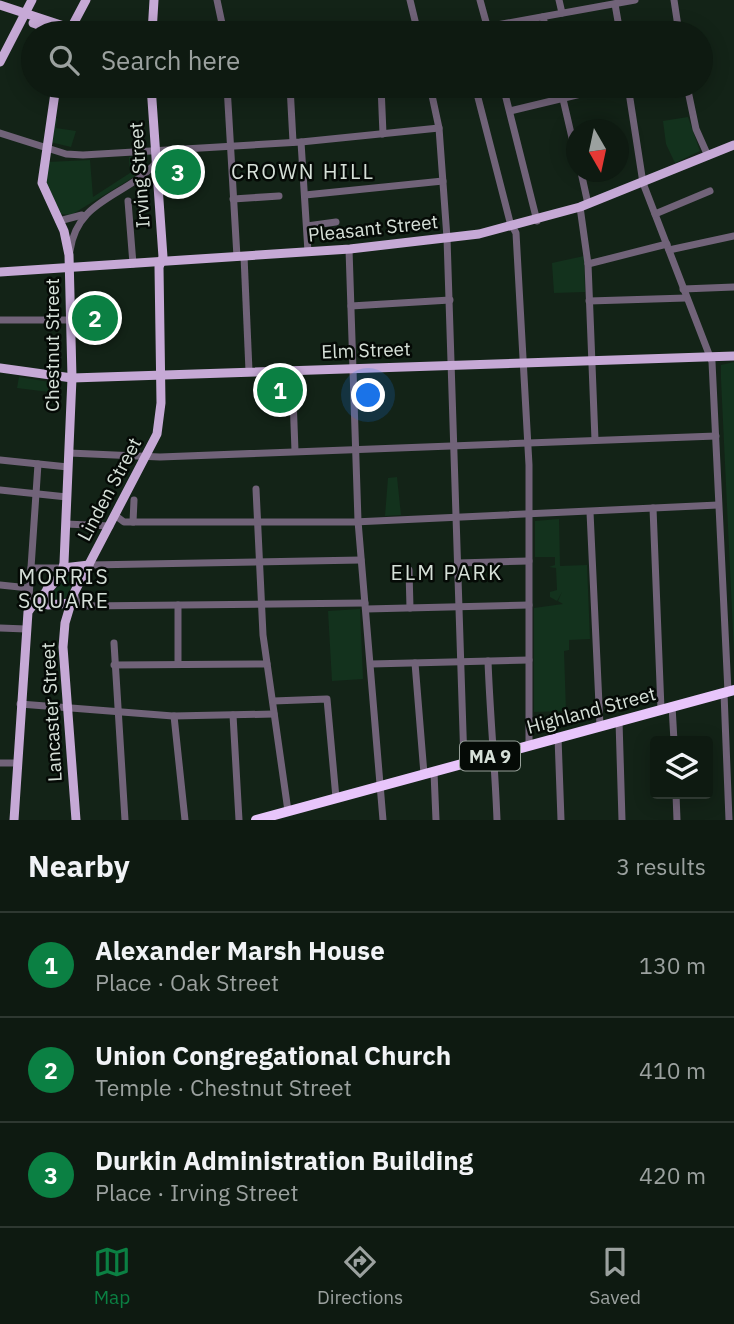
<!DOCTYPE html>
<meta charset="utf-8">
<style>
body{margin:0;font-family:"IBM Plex Sans",sans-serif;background:#1c271f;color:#f1f3f6}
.controls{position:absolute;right:21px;bottom:21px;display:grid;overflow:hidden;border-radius:7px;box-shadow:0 4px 18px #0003}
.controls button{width:63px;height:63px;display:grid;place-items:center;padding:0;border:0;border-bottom:2px solid #2e3831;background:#0e1a11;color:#f1f3f6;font:35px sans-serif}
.compass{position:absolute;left:566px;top:119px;width:63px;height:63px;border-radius:50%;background:#0e1a11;box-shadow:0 4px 18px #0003;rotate:171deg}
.you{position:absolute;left:369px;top:396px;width:24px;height:24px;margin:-18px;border:5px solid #fff;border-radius:50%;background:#1a73e8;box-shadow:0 0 0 10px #1a73e833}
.badge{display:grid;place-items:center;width:46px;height:46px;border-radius:50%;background:#0b8043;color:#fff;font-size:23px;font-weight:700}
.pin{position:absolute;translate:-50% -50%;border:4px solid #fff;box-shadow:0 2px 7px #0006}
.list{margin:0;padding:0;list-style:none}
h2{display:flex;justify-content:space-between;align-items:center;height:91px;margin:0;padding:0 28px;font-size:30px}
h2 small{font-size:23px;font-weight:400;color:#9ba19f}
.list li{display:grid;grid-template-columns:46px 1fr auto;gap:21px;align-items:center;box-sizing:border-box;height:105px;padding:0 28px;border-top:2px solid #2e3831}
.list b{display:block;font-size:26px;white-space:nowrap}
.list p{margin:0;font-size:23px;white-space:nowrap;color:#9ba19f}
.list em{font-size:23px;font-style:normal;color:#9ba19f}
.icon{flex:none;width:38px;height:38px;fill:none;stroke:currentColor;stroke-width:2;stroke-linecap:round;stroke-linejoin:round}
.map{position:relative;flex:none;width:734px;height:820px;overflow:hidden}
.search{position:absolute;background:#0e1a11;box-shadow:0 4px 18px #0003;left:21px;right:21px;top:21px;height:77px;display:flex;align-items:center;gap:18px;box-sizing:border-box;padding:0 24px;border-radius:38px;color:#9ba19f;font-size:26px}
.sheet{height:406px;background:#0e1a11}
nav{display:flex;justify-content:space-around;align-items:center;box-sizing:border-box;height:98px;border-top:2px solid #2e3831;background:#0e1a11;font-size:19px;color:#9ba19f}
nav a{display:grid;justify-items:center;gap:4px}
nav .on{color:#0b8043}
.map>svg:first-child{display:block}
.green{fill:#13321d}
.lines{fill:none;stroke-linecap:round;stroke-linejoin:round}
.minor{stroke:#716379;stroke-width:7}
.major{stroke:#c6a9d6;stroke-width:9}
.highway{stroke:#e8c5fb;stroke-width:10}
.labels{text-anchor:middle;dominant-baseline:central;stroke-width:5;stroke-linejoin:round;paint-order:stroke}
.shield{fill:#050a06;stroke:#97a099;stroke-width:2}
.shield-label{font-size:18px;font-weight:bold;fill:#d6e0d8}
.street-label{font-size:19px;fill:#d6e0d8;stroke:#050a06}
.neighbourhood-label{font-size:21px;letter-spacing:2px;fill:#d6e0d8;stroke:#050a06}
</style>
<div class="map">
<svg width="734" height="820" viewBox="0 0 734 820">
<rect width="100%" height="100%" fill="#132317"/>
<g class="green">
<polygon points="688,117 700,151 675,163 666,144 663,121"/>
<polygon points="54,118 57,118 56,128 76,131 71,147 50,142"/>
<polygon points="149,155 142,172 71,215 61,214 46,182 47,162 90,160 93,197 130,173 129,157"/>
<polygon points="584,256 585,292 554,293 552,263"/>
<polygon points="734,362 734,653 721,379 721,365"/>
<polygon points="19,377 50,382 49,392 17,388"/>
<polygon points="397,477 401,515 385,516 388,478"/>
<polygon points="559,519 560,566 587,565 590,639 569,640 569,650 564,651 566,711 534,712 534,608 563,604 558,601 562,592 557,601 550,597 550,592 557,590 556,568 549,567 555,565 555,557 535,557 535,521"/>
<polygon points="74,570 77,576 64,601 49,601 52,593"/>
<polygon points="360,609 363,679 332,681 328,611"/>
</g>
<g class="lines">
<g class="minor">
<polyline points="217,0 224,33"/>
<polyline points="410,0 418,33"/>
<polyline points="480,0 489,33"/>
<polyline points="559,0 562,13"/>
<polyline points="674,0 679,33"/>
<polyline points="615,4 620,33"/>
<polyline points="543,17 547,33"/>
<polyline points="453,33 635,0"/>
<polyline points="227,86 237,257"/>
<polyline points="290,86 293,142"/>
<polyline points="381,86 383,134"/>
<polyline points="430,86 439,128 447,238 464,763"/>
<polyline points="475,86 510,222 516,233 529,465 529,745"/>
<polyline points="503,86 537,221"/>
<polyline points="560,86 576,155"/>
<polyline points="628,86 643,183 712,362 728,692"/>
<polyline points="687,86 696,129 708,156"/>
<polyline points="510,111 614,86"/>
<polyline points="0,133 66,154 83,155 301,142 439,128"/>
<polyline points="301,142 308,252"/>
<polyline points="581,172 588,204"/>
<polyline points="305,195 443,181"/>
<polyline points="233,199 279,196"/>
<polyline points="128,201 133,264"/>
<polyline points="580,207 588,264 595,440"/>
<polyline points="655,214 710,191"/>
<polyline points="59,221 82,215"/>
<polyline points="307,226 336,222"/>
<polyline points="349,249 358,521 383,820"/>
<polyline points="669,250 734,236"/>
<path d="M 70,251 C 77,199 124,198 156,163"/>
<polyline points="244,256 249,371"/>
<polyline points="588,264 667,244"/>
<polyline points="683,289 734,287"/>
<polyline points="589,301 686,298"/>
<polyline points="351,306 450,300"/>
<polyline points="0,320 72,320"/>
<polyline points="292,370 295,451"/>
<polyline points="69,453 160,457 716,436"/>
<polyline points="0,460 68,467"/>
<polyline points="256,489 263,635 288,811"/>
<polyline points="0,490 67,497"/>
<polyline points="653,508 661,709"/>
<polyline points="590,512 600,726"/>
<polyline points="116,516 124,522 354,522 718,505"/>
<polyline points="133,522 134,500"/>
<polyline points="66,524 110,526"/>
<polyline points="458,563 529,561"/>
<polyline points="89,565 361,560"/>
<polyline points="31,568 63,568"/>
<polyline points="409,570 410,608"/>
<polyline points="0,585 29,588"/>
<polyline points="74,593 77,602 84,606 365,603"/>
<polyline points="178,605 178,664"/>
<polyline points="366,609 529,605"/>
<polyline points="28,612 38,464"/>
<polyline points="0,628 26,629"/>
<polyline points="114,643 125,820"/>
<path d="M 488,661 C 490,715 495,766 497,820"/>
<polyline points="415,663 424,774"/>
<polyline points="371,664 529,660"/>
<polyline points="114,665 267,664"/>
<polyline points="724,693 729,820"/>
<polyline points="273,701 327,699 336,798"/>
<polyline points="20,704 173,716 274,714"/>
<polyline points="672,706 674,741"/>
<polyline points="233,715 239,820"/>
<polyline points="174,716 185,820"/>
<polyline points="619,721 622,820"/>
<polyline points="558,737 561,820"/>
<polyline points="0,763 17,763"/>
<polyline points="434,772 436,820"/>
<polyline points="676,794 677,820"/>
</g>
<g class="major">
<polyline points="0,5 85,33"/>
<polyline points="33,23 61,33"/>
<polyline points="69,32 86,0"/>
<polyline points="152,33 154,0"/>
<polyline points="0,62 32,0"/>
<polyline points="0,272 350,249 479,234 580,207 734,145"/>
<polyline points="0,368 72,378 734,356"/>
<polyline points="63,568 89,565"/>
<polyline points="47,589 45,598 48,605 70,603"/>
<path d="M 14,820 L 28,612 C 39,595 61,583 64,563 L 72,378 L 69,255 L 64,231 L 42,183 L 56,86"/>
<polyline points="76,820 63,647 65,623 74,593 157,434 161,403 159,267 163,257 151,86"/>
</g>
<polyline class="highway" points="256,820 734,690"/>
</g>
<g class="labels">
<rect class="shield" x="460" y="741.5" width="60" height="29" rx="5"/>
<g class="shield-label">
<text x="490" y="756">MA 9</text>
</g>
<g class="street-label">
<text transform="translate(139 175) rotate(-94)">Irving Street</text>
<text transform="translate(373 228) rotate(-6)">Pleasant Street</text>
<text transform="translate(52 345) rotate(-90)">Chestnut Street</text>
<text transform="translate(366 350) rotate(-2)">Elm Street</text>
<text transform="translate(109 489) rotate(-62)">Linden Street</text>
<text transform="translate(591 710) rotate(-15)">Highland Street</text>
<text transform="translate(51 712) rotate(-93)">Lancaster Street</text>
</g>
<g class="neighbourhood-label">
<text x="303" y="171">CROWN HILL</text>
<text x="447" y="572">ELM PARK</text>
<text x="64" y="576">MORRIS<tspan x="64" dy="24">SQUARE</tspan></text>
</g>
</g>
</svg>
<div class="controls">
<button><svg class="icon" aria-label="layers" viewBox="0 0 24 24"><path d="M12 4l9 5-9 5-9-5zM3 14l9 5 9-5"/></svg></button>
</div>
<svg class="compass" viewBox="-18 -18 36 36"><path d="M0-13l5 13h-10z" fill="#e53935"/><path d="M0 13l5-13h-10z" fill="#9ba19f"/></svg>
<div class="you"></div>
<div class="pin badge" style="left:280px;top:390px">1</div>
<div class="pin badge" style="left:95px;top:318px">2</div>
<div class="pin badge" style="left:178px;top:172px">3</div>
<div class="search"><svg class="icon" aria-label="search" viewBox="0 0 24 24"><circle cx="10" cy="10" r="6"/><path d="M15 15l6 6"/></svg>Search here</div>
</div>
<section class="sheet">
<h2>Nearby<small>3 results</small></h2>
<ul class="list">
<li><span class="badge">1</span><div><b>Alexander Marsh House</b><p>Place · Oak Street</p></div><em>130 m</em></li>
<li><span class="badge">2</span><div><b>Union Congregational Church</b><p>Temple · Chestnut Street</p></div><em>410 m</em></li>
<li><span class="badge">3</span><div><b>Durkin Administration Building</b><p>Place · Irving Street</p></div><em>420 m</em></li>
</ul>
</section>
<nav>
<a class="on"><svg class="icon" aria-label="map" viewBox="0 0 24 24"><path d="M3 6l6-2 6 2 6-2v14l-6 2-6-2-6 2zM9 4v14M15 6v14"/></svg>Map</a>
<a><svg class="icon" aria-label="directions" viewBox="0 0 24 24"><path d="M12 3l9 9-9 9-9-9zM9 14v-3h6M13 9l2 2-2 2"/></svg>Directions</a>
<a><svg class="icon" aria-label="saved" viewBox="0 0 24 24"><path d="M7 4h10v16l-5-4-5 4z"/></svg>Saved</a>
</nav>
